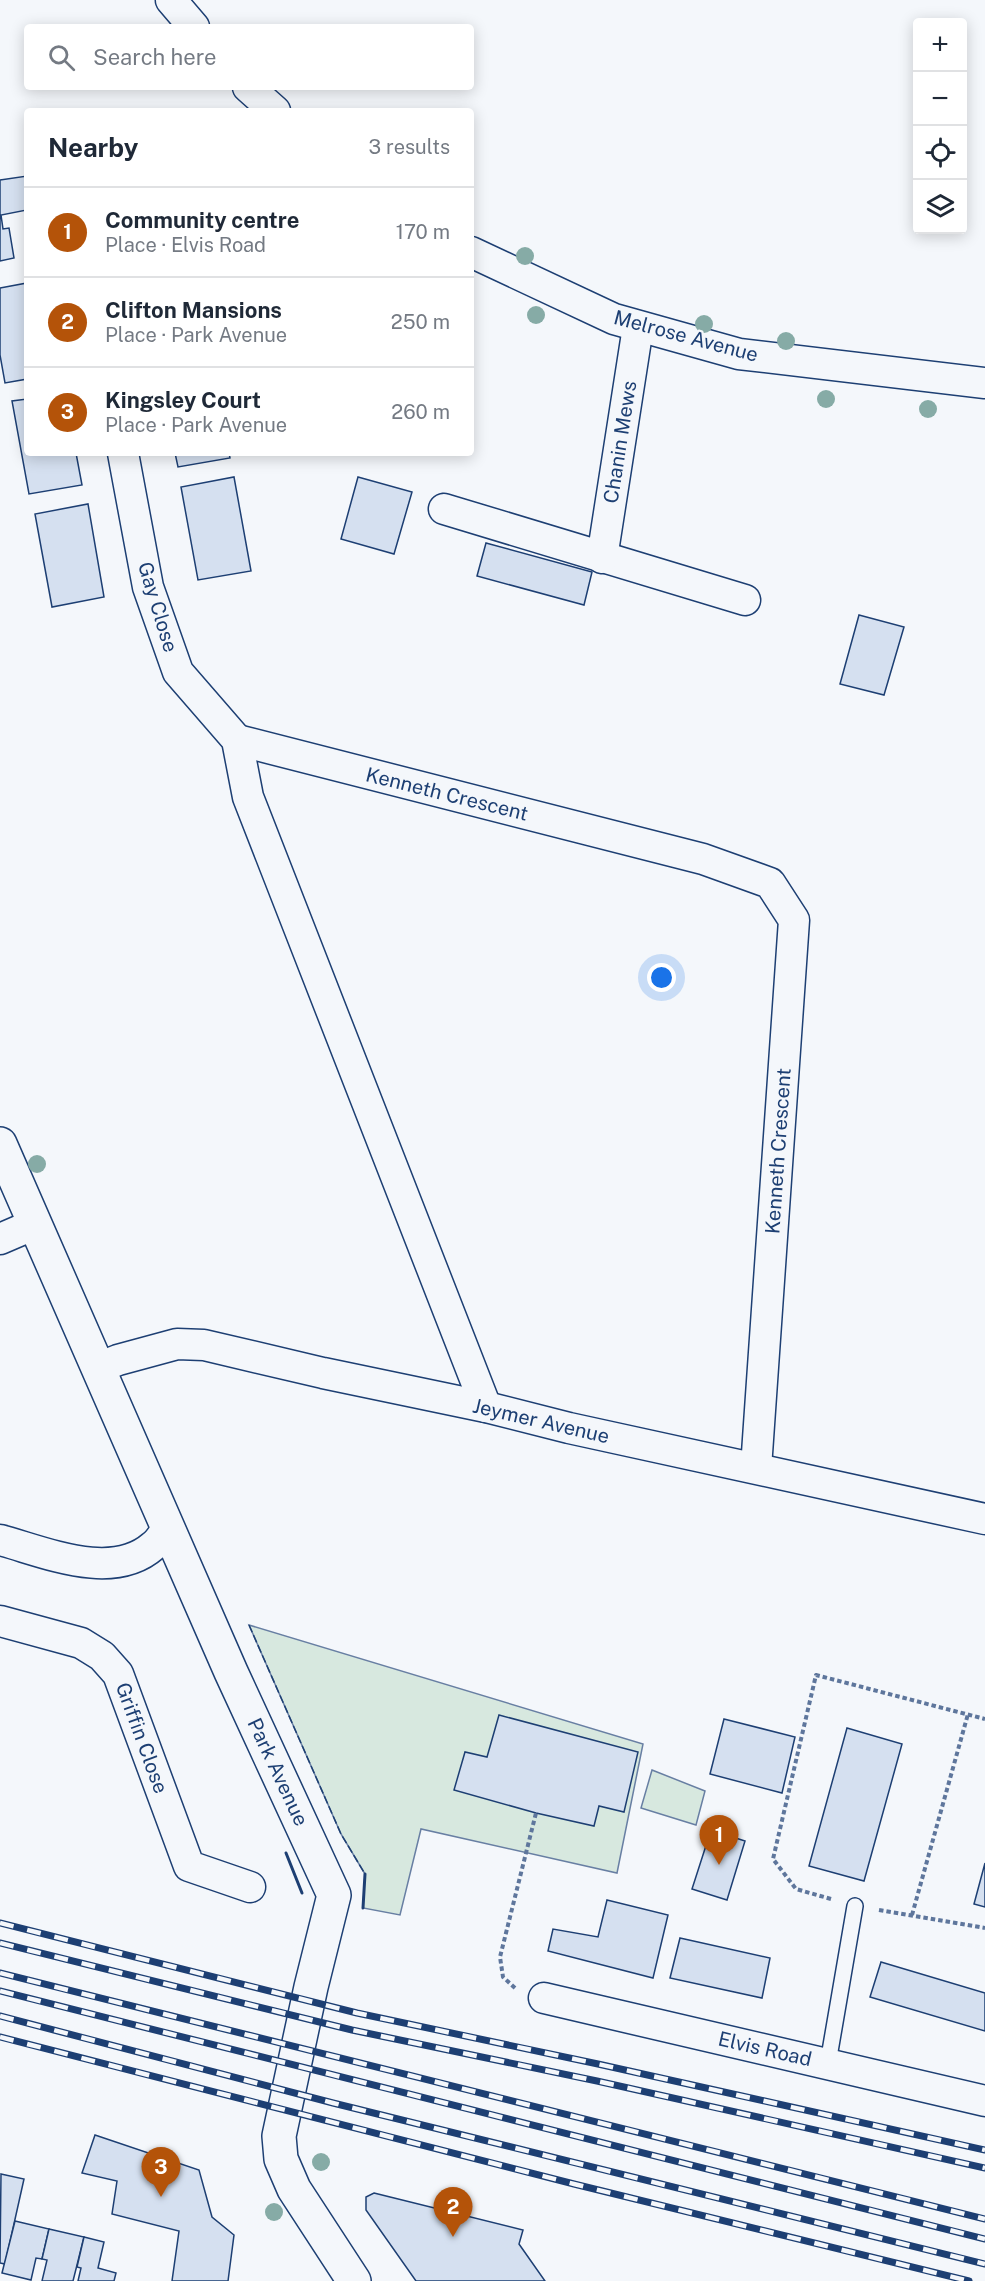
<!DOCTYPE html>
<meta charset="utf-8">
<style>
body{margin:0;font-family:"Public Sans",sans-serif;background:#f2f2f3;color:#1f2937}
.controls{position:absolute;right:18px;top:18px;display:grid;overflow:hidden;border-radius:6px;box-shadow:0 3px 15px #0003}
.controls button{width:54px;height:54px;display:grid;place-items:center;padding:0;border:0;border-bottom:2px solid #e0e1e3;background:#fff;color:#1f2937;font:30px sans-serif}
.you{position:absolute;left:662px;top:978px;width:21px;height:21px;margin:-15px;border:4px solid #fff;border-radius:50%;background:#1a73e8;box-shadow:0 0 0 9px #1a73e833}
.badge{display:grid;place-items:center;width:39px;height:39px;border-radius:50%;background:#b45309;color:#fff;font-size:20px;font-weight:700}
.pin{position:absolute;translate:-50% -50px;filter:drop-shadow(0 2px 3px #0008)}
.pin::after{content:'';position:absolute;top:32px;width:21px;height:18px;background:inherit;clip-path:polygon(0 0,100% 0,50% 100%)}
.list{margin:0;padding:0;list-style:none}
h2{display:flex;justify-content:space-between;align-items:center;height:78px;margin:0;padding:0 24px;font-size:26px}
h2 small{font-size:20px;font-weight:400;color:#747a83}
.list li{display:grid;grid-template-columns:39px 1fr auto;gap:18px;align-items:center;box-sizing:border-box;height:90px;padding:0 24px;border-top:2px solid #e0e1e3}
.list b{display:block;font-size:22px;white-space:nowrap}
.list p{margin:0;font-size:20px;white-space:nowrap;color:#747a83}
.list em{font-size:20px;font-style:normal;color:#747a83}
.icon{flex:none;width:33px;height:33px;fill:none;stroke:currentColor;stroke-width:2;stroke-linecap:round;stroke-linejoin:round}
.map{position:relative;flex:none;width:985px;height:2281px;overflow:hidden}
.search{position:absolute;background:#fff;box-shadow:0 3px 15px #0003;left:24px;top:24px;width:450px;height:66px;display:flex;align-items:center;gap:15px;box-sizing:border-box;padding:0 21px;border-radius:6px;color:#747a83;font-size:22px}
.panel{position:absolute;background:#fff;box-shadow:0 3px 15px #0003;left:24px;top:108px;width:450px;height:348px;border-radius:6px}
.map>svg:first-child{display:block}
.green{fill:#d7e8df;stroke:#687fa3;stroke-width:1.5}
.building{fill:#d5e0f0;stroke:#1d3f73;stroke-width:1.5}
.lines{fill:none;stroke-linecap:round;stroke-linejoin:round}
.lane-casing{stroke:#1d3f73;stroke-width:18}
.street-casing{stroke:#1d3f73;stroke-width:33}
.secondary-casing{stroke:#1d3f73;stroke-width:36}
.path{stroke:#5e769c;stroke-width:4;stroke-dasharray:4.5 3;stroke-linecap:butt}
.lane{stroke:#f4f7fb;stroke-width:15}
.street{stroke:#f4f7fb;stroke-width:30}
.secondary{stroke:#f4f7fb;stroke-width:33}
.rail-casing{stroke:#1d3f73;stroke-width:7}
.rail{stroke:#f4f7fb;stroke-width:4.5;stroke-dasharray:14;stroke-linecap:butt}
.fence{stroke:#1d3f73;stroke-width:1.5;stroke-dasharray:8 3;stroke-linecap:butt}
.wall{stroke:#1d3f73;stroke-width:3}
.tree{fill:#86aba6}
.labels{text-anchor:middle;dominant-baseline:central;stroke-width:4.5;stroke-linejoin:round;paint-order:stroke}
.street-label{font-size:20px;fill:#1d3f73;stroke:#f4f7fb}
</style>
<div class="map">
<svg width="985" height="2281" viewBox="0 0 985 2281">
<rect width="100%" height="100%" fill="#f4f7fb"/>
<g class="green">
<polygon points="249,1625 643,1744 617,1873 421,1829 400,1915 363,1908 365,1874 341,1834"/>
<polygon points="652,1770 705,1791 696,1825 641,1808"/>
</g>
<g class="building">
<polygon points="27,176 27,210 1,215 3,229 9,228 14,258 0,261 0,180"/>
<polygon points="27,283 27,379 5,383 0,355 0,288"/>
<polygon points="27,399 27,453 76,453 82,485 29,494 12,401"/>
<polygon points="175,453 229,453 230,458 178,467"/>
<polygon points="234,477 251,571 198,580 181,487"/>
<polygon points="358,477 412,492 394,554 341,539"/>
<polygon points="88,504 104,597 52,607 35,514"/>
<polygon points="486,543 592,572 584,605 477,576"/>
<polygon points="859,615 904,627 884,695 840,684"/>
<polygon points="499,1715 638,1752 624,1812 599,1806 594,1826 536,1813 454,1790 465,1752 487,1757"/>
<polygon points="724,1719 795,1737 782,1793 710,1774"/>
<polygon points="847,1728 902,1744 864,1881 809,1866"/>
<polygon points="711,1830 745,1841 727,1900 692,1889"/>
<polygon points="985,1863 985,1907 974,1904"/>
<polygon points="607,1900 668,1915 653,1978 548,1951 553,1929 598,1937"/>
<polygon points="680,1938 770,1958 762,1998 670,1978"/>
<polygon points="881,1962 985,1993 985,2031 870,1997"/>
<polygon points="95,2135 199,2170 212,2217 234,2235 228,2281 172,2281 179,2231 112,2214 117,2181 82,2173"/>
<polygon points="1,2174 24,2179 5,2264 0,2263"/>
<polygon points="374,2193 523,2230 519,2244 545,2281 416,2281 366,2210 366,2197"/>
<polygon points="15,2221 49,2229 42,2259 36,2258 31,2280 2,2273"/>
<polygon points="49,2229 84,2237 73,2281 42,2281 47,2260 42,2259"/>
<polygon points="84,2237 104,2242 98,2268 116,2273 114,2281 78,2281 81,2268 77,2267"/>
</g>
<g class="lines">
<g class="lane-casing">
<polyline id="lane" points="828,2063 855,1906"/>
</g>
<g class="street-casing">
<g id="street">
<polyline points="171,0 194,27"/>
<polyline points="248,87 275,111"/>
<polyline points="471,252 614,319 739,354 985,383"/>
<polyline points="123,453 148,587 178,672 237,740 248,797 486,1407"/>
<polyline points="444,509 745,600"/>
<polyline points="602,558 638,327"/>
<polyline points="237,740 703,859 770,883 794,920 756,1468"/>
<polyline points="0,1239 35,1224"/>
<polyline points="98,1368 118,1360 177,1344 204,1345 323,1373 486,1407 569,1428 985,1519"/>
<path d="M 0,1540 C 45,1552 112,1582 153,1546 C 159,1542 163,1534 168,1528"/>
<polyline points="0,1621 81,1643 102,1656 118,1674 189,1866 250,1887"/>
<polyline points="544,1998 985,2101"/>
</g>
</g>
<g class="secondary-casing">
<polyline id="secondary" points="0,1144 231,1672 334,1895 311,1987 279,2136 281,2159 294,2189 354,2281"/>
</g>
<g class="path">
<polyline points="831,1899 796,1889 773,1859 816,1675 985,1719"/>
<polyline points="879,1910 985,1928"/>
<polyline points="912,1915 968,1714"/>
<polyline points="515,1988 503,1977 500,1957 536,1813"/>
</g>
<use href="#lane" class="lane"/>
<use href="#street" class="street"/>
<use href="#secondary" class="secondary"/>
<g class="rail-casing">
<g id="rail">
<polyline points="0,1923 357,2013 598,2064 985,2150"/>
<polyline points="0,1943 352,2030 597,2081 985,2168"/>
<polyline points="0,1973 985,2219"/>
<polyline points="0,1991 985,2239"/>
<polyline points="0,2016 333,2103 985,2264"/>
<polyline points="0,2037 574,2184 969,2281"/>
</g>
</g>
<use href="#rail" class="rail"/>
<polyline class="fence" points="249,1625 341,1834 365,1874"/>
<g class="wall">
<polyline points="286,1853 302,1893"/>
<polyline points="363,1908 365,1874"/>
</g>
</g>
<g class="tree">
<circle cx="525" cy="256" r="9"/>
<circle cx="536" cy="315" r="9"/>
<circle cx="704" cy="324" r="9"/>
<circle cx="786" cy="341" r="9"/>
<circle cx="826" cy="399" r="9"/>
<circle cx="928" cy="409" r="9"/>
<circle cx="37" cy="1164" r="9"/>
<circle cx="321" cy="2162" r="9"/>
<circle cx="274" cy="2212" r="9"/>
</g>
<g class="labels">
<g class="street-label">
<text transform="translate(686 336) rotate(15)">Melrose Avenue</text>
<text transform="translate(620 442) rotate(-81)">Chanin Mews</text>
<text transform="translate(158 607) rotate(73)">Gay Close</text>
<text transform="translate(447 794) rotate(14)">Kenneth Crescent</text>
<text transform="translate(778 1151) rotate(-86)">Kenneth Crescent</text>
<text transform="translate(541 1421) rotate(13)">Jeymer Avenue</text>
<text transform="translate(142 1738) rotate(70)">Griffin Close</text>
<text transform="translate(278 1772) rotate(65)">Park Avenue</text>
<text transform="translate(765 2049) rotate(13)">Elvis Road</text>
</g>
</g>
</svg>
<div class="controls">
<button>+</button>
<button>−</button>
<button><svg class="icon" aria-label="locate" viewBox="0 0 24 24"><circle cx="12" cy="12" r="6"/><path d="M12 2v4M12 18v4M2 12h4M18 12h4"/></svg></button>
<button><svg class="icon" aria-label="layers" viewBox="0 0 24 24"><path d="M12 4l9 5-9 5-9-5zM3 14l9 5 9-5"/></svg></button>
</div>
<div class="you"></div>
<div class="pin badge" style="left:719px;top:1865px">1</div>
<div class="pin badge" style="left:453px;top:2237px">2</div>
<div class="pin badge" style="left:161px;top:2197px">3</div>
<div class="search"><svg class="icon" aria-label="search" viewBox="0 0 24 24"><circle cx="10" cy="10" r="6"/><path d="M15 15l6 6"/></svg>Search here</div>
<section class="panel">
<h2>Nearby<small>3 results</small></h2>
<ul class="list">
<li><span class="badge">1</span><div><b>Community centre</b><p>Place · Elvis Road</p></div><em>170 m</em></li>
<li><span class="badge">2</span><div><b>Clifton Mansions</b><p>Place · Park Avenue</p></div><em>250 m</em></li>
<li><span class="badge">3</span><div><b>Kingsley Court</b><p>Place · Park Avenue</p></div><em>260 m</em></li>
</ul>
</section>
</div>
